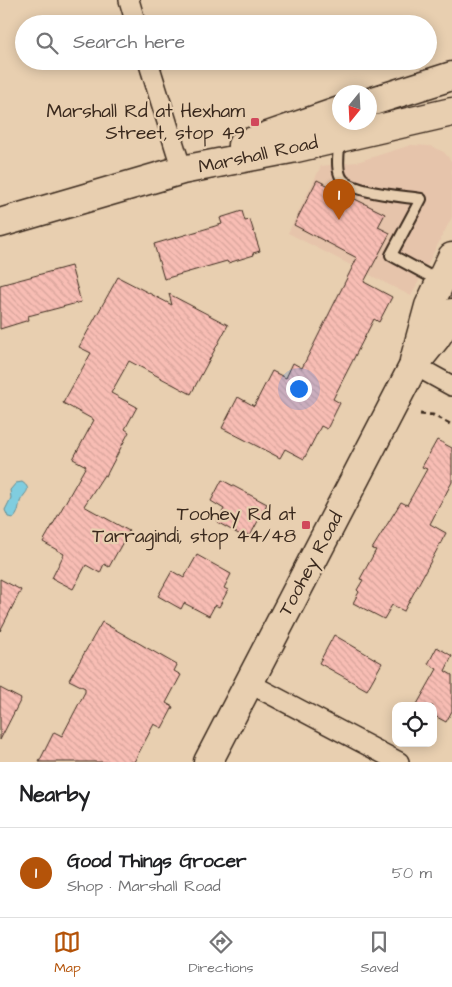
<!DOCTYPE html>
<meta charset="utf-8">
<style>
body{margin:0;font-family:"Architects Daughter",sans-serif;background:#f2f2f2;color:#202124}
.controls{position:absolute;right:15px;bottom:15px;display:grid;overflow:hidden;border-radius:10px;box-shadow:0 2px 12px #0003}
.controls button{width:45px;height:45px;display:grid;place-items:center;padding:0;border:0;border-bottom:1px solid #e0e0e0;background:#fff;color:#202124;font:25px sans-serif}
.compass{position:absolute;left:332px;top:85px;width:45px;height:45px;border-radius:50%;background:#fff;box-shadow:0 2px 12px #0003;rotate:198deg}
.you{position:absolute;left:298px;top:388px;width:18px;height:18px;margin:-12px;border:4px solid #fff;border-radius:50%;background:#1a73e8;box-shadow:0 0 0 8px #1a73e833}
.badge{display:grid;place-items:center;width:32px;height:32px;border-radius:50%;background:#b45309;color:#fff;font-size:16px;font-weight:700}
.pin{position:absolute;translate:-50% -41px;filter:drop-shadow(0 1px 2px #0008)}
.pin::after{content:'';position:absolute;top:26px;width:18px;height:15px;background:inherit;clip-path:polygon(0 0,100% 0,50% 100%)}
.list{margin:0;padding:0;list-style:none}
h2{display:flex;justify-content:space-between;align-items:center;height:65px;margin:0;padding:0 20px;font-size:21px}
h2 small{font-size:16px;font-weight:400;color:#757577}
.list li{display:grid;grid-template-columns:32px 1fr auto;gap:15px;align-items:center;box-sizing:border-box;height:90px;padding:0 20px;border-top:1px solid #e0e0e0}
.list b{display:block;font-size:19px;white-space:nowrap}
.list p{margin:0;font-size:16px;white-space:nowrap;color:#757577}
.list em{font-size:16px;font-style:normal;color:#757577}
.icon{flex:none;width:28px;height:28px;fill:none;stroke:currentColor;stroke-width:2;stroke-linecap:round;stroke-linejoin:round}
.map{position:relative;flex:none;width:452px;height:762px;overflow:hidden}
.search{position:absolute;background:#fff;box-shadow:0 2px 12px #0003;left:15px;right:15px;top:15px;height:55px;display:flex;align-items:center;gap:12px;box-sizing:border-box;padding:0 18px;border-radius:28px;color:#757577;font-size:19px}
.sheet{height:155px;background:#fff}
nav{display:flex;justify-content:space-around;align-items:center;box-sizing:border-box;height:70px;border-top:1px solid #e0e0e0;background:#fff;font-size:14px;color:#757577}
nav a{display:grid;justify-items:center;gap:2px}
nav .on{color:#b45309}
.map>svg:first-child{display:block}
.built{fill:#e6c4ab}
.water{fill:#80cddf;stroke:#648c92}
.building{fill:url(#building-back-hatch);stroke:#3b2a1e}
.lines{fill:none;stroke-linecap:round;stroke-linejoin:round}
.lane-casing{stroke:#3b2a1e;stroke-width:14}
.street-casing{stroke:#3b2a1e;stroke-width:22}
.secondary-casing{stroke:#3b2a1e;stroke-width:31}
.path{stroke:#3b2a1e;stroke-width:3;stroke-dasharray:5 4;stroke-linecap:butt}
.lane{stroke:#e8cfb0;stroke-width:10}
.street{stroke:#e8cfb0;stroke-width:19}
.secondary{stroke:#e8cfb0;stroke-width:28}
.poi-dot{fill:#d1495b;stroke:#e8cfb0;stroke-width:2}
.labels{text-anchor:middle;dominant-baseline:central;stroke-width:4.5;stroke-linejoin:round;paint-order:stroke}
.poi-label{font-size:19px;fill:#3b2a1e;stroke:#e8cfb0;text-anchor:end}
.street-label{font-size:19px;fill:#3b2a1e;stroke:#e8cfb0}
</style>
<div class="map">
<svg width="452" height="762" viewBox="0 0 452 762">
<defs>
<pattern id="building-back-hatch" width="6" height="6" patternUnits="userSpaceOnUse" patternTransform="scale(1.25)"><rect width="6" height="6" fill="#f8bdb4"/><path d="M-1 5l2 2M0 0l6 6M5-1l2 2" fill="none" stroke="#d6a39a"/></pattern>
</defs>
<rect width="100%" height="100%" fill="#e8cfb0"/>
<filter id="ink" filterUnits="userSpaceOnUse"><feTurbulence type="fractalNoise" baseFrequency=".02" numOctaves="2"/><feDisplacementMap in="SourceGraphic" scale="10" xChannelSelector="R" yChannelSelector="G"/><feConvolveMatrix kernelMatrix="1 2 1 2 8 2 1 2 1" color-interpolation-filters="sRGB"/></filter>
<g filter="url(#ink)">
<polygon class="built" points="411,145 430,146 444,152 452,162 452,217 411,296 288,233 321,166 357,162"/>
<path class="water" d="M 22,482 C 34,490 23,493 20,502 C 18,509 19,512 14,518 L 8,517 L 5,510 L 11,498 L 10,490 L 16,483 Z"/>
<g class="building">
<polygon points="317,180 385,214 378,227 390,233 364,282 392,297 379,322 374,319 333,399 340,403 327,429 321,426 304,459 285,449 280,458 222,428 238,397 254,406 272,371 286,378 293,363 302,368 357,258 294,225"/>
<polygon points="242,211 245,221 250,220 260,251 253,253 254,255 228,263 227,261 164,279 154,244 222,224 220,218"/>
<polygon points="71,266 81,302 28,316 29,320 0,329 0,285"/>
<polygon points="118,277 172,305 169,294 228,325 191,394 129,361 111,393 137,407 125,429 129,432 106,476 104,475 84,506 129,531 109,567 104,564 100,573 86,565 73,589 52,578 64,554 43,542 86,466 73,459 94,420 63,403 91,353 79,347"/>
<polygon points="437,440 452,448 452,482 430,524 446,533 404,611 392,605 384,619 353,603 359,592 357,590 363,580 360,579 376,550 372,549 401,502 407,505 427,469 422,467"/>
<polygon points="222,480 267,504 250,536 246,534 244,537 217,522 224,509 211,501"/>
<polygon points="197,555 231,574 224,588 228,590 219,607 215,605 209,616 184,603 181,609 158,596 172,571 184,578"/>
<polygon points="0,579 21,590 0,631"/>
<polygon points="102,622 177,665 174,671 181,675 166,703 173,707 162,728 154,724 134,762 39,762 54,732 62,736 85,692 85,688 69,680"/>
<polygon points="334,635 382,663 367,690 319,663"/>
<polygon points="437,647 452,656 445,671 452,675 452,711 446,722 433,715 433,706 416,706 437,669 428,664"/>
<polygon points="0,688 21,699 0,740"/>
</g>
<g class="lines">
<g class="lane-casing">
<path id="lane" d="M 340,140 C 339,150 336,165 340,175 C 345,193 404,196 421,199 L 391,255 L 439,281"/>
</g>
<g class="street-casing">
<g id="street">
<polyline points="129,0 136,24"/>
<polyline points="148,61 182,170"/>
<polyline points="414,365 452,386"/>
<polyline points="249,683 399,762"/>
</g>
</g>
<g class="secondary-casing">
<g id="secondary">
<polyline points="370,102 452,76"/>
<polyline points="242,145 340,111"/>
<polyline points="0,223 182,170 296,148 452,112"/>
<polyline points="414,361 429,306 452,257"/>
<polyline points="208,762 414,365 435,339 452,313"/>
</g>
</g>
<polyline class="path" points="420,414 433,415 452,425"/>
<use href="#lane" class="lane"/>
<use href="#street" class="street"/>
<use href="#secondary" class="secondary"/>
</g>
</g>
<g class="poi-dot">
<rect x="250" y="117" width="10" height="10" rx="2.5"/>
<rect x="301" y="520" width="10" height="10" rx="2.5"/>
</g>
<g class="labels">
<g class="poi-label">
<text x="245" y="111">Marshall Rd at Hexham<tspan x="245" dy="22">Street, stop 49</tspan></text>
<text x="296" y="514">Toohey Rd at<tspan x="296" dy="22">Tarragindi, stop 44/48</tspan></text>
</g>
<g class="street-label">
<text transform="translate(258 155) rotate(-12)">Marshall Road</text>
<text transform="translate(311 564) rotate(-62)">Toohey Road</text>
</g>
</g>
</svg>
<div class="controls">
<button><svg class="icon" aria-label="locate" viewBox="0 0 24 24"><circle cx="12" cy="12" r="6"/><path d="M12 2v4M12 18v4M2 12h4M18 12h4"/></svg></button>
</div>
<svg class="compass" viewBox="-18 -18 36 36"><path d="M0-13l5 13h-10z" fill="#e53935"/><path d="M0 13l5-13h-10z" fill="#757577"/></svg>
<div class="you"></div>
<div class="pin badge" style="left:339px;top:220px">1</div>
<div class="search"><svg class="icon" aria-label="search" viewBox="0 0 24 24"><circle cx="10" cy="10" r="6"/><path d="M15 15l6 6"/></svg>Search here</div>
</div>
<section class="sheet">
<h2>Nearby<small></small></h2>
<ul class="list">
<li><span class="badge">1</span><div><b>Good Things Grocer</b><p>Shop · Marshall Road</p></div><em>50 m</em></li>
</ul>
</section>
<nav>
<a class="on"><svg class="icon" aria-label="map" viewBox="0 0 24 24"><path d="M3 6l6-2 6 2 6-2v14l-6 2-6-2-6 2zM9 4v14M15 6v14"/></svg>Map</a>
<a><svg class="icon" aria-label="directions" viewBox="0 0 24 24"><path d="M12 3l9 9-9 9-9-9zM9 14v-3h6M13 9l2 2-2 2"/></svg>Directions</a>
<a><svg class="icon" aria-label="saved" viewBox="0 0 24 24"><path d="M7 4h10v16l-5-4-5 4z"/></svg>Saved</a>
</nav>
